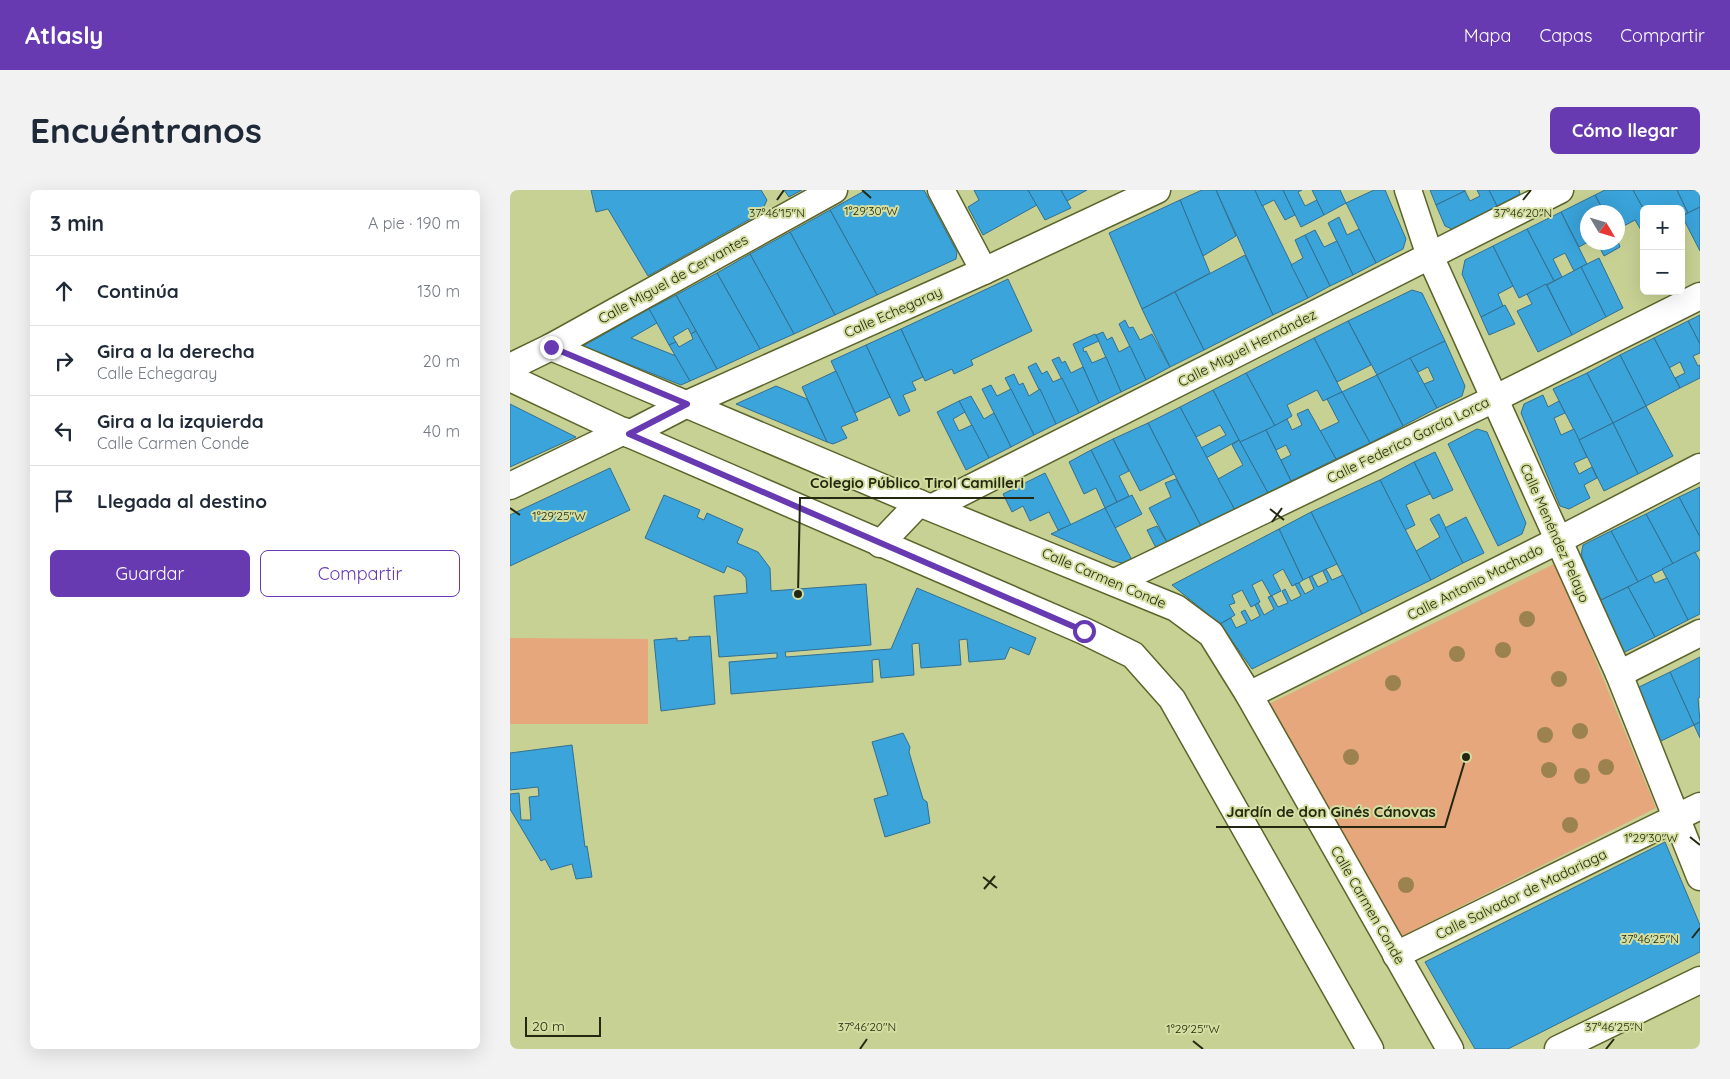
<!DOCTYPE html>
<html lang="es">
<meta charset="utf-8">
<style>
body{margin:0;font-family:Quicksand,sans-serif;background:#f2f2f3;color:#1f2937}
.controls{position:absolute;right:15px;top:15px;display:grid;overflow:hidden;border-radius:8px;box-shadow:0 5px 20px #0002}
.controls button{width:45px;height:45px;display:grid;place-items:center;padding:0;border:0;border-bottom:1px solid #e0e1e3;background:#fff;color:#1f2937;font:25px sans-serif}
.compass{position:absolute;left:1070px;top:15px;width:45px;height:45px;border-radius:50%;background:#fff;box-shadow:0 5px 20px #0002;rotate:128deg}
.scale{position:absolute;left:15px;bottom:12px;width:76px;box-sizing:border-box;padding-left:5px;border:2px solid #252810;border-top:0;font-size:14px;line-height:18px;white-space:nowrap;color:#252810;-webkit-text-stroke:4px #d4dea1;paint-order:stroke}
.stop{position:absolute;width:15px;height:15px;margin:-11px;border:4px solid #673ab2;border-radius:50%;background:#fff}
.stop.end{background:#673ab2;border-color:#fff;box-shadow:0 1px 5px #0008}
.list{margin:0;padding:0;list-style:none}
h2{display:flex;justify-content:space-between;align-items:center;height:65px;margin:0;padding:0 20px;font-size:21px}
h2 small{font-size:16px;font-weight:400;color:#747a83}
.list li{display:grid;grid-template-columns:32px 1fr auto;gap:15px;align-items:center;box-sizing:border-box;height:70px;padding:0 20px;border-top:1px solid #e0e1e3}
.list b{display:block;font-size:19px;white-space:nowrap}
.list p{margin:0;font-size:16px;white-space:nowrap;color:#747a83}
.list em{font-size:16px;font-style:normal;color:#747a83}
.actions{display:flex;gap:10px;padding:15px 20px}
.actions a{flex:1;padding:11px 0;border:1px solid #673ab2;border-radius:8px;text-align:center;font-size:18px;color:#673ab2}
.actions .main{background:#673ab2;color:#fff}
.icon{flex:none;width:28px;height:28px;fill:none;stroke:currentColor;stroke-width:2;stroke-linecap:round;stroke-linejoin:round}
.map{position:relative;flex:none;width:1190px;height:859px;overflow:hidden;border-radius:8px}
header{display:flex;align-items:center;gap:30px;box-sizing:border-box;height:70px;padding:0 25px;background:#673ab2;color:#fff}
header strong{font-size:24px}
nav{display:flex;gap:28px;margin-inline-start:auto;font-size:18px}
.intro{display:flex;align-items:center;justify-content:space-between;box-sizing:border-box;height:120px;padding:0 30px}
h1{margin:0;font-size:35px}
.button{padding:12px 22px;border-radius:8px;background:#673ab2;color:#fff;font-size:18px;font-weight:700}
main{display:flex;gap:30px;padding:0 30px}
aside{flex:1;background:#fff;border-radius:8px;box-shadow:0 5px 20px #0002}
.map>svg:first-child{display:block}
.green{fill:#e6a77c}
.building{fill:#3aa4db;stroke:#336f90}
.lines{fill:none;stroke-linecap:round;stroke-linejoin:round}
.minor-casing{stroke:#5c642a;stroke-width:29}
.minor{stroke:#fff;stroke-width:26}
.tree{fill:#9b824f}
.route{stroke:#673ab2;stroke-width:6}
.ticks{fill:none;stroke:#252810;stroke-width:2}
.labels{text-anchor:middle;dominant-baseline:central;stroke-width:4;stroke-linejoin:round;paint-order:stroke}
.street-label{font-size:14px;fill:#252810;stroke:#d4dea1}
.ticks-label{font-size:12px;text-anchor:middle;fill:#252810;stroke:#d4dea1;stroke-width:4;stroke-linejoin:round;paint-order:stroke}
.leader{fill:none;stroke:#252810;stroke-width:2}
.callout-dot{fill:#252810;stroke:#d4dea1;stroke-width:2}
.callout-label{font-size:15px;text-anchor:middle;font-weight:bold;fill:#252810;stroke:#d4dea1;stroke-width:4;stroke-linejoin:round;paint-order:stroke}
</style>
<header>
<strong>Atlasly</strong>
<nav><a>Mapa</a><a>Capas</a><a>Compartir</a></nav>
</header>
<div class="intro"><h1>Encuéntranos</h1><a class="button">Cómo llegar</a></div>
<main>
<aside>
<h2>3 min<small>A pie · 190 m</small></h2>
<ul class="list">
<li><svg class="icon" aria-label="ahead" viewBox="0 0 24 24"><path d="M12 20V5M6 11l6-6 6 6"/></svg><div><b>Continúa</b></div><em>130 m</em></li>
<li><svg class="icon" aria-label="right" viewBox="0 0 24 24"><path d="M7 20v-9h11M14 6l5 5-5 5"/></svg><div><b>Gira a la derecha</b><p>Calle Echegaray</p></div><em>20 m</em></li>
<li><svg class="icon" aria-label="left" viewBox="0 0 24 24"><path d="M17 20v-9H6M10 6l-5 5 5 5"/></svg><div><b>Gira a la izquierda</b><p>Calle Carmen Conde</p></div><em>40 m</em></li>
<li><svg class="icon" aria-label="arrive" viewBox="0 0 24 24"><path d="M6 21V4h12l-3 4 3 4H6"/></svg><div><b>Llegada al destino</b></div></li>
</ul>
<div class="actions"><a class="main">Guardar</a><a>Compartir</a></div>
</aside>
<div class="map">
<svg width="1190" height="859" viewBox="0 0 1190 859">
<rect width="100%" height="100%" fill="#c7d194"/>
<g class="green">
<polygon points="1046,373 1146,618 892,746 757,515"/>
<polygon points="0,448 138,449 138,534 0,534"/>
</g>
<g class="building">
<polygon points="81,0 251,0 257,10 251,23 138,86 98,19 86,22"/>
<polygon points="274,0 292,0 279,7"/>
<polygon points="356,0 414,0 447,62 446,69 367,105 320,20"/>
<polygon points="464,0 518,0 527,15 473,45 458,17 469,10"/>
<polygon points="518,0 551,0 561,18 535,30"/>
<polygon points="551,0 577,0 557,11"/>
<polygon points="692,0 706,0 726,46 693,66 670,10"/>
<polygon points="706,0 745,0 798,108 763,125"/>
<polygon points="745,0 773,0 785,25 775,30 764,10 752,16"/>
<polygon points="773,0 792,0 788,2 795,16 807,10 814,25 791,37"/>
<polygon points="802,0 830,0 836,13 814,25"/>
<polygon points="864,0 875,0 896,49 893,59 866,73 836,13"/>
<polygon points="920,0 955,0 955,1 926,15"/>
<polygon points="967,0 979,0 987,16 942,39 935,36 926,15 955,1 960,11 970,6"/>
<polygon points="979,0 1009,0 1010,4 987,16"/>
<polygon points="1095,0 1123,0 1134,20 1134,45 1125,30 1108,39 1108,22 1094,22 1085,5"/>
<polygon points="1123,0 1167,0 1178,23 1171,26 1171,19 1134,20"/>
<polygon points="1167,0 1190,0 1190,17 1178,23"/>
<polygon points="1085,5 1094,22 1078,22 1078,52 1069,57 1051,22"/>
<polygon points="670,10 700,83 632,119 599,43"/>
<polygon points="1190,17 1190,61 1172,26"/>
<polygon points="320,20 367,105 325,125 280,42"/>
<polygon points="1051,22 1077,74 1064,81 1055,63 1043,69 1052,87 1044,91 1017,39"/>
<polygon points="829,27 837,45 849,39 866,73 843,85 818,33"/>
<polygon points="1017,39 1044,91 1009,108 983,56"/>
<polygon points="805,40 814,57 827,51 843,85 820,96 795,45"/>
<polygon points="280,42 325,125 284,144 240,64"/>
<polygon points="795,45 820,96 798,108 781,75 793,68 785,50"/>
<polygon points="1108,51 1110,57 1094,66 1087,52"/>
<polygon points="983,56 1003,96 988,104 993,116 971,127 952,84 955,70"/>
<polygon points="240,64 284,144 250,159 207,83"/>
<polygon points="735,65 763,125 694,160 665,102"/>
<polygon points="1089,68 1113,118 1096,127 1071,77"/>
<polygon points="1071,77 1096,127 1062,145 1037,95"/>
<polygon points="207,83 250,159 207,179 166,105"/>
<polygon points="498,89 522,141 461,170 463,175 444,184 442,179 415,191 391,139"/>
<polygon points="1036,94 1062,145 1028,162 1007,121 1022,114 1017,104"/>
<polygon points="902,100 912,103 935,151 867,185 838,131"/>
<polygon points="665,102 694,160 660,177 632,119"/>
<polygon points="166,105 186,141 181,144 178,138 163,147 166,152 159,155 139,119"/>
<polygon points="995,115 1005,134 979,145 971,127"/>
<polygon points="139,119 147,133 121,148 166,166 180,191 171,195 73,156"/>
<polygon points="1190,125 1190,154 1178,131"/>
<polygon points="615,130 619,138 623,137 630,150 642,144 660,177 636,190 609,134"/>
<polygon points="838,131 861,175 827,192 804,148"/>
<polygon points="1178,131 1190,154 1190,163 1183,166 1188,176 1190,175 1190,188 1170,198 1165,188 1175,183 1170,172 1159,178 1144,148"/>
<polygon points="391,139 413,187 402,192 406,200 393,205 400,221 389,226 356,155"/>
<polygon points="186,141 207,179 180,191 159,155 166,152 169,157 183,149 181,144"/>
<polygon points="593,142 597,150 602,147 609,162 620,156 636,190 611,202 586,145"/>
<polygon points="585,144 589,151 573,158 574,162 576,161 582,173 596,167 611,202 589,213 563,154"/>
<polygon points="804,148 832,202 813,211 807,200 777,215 782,226 765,236 736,183"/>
<polygon points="1144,148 1170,198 1136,216 1110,165"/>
<polygon points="935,151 955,196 952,206 927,218 914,194 924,190 918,177 908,182 900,168"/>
<polygon points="356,155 380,207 345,223 321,171"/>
<polygon points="1110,165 1136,216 1103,233 1077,183"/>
<polygon points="549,167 552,173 555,171 561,183 573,177 589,213 569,223 542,170"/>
<polygon points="900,168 927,218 893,236 867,185"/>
<polygon points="526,173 532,184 537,181 543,192 552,188 569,223 546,234 518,177"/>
<polygon points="326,181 348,230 331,237 337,248 323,254 317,252 292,197"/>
<polygon points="736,183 765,236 730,252 703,200"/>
<polygon points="1077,183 1103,233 1069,250 1043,199"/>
<polygon points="504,184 509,195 513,193 519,206 530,199 546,234 524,245 495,188"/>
<polygon points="867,185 893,236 860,253 832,202"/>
<polygon points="481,195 487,206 501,199 524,245 501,257 472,199"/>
<polygon points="266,196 297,209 317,252 226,214"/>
<polygon points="703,200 729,250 696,268 691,258 716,245 710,235 686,247 670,217"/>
<polygon points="832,202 860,253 826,269 810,241 829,232 817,209"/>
<polygon points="1033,205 1038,217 1049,211 1055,223 1044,228 1051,245 1064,239 1077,267 1064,273 1069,284 1082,277 1087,288 1074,295 1080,308 1059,319 1050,316 1011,223 1014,214"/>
<polygon points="461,206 474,229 484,223 501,257 479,268 449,211"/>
<polygon points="449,211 455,222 443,229 449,241 462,235 479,268 456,280 427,222"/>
<polygon points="0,214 66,247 0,277"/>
<polygon points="1136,216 1163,266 1128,284 1103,233"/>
<polygon points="670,217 725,320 691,336 638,233"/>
<polygon points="798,219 826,269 781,291 771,270 781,265 776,255 766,260 756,240 777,229 782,240 792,235 787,224"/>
<polygon points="638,233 664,284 630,301 603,249"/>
<polygon points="1103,233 1128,284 1094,301 1069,250"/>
<polygon points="967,239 977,242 1016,333 1012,344 988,356 938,254"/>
<polygon points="756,240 781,291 758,303 730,252"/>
<polygon points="603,249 619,281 609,286 619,306 607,312 581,260"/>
<polygon points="729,250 758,303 725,320 708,289 733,275 722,255"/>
<polygon points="581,260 607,312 595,318 586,298 574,304 559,272"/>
<polygon points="925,262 943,300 923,309 904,272"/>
<polygon points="904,272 920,304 896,315 905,335 895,340 870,290"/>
<polygon points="100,278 120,320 0,376 0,325"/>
<polygon points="535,283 561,335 548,340 539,322 520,331 513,316 502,322 493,304"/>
<polygon points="666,289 691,336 657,352 639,318 661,307 655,293"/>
<polygon points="870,290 921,390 852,424 801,322"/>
<polygon points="1190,297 1190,347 1169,307"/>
<polygon points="154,305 190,320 187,327 194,330 197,323 233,339 227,353 248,362 260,378 261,401 356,394 361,455 275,462 276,467 381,459 407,398 526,448 519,465 500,457 495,469 459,472 457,449 449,450 451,475 411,478 409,453 402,454 404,485 371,488 369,469 362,470 363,492 221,504 219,472 267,468 267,463 209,467 204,406 237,403 236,388 231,382 217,376 214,383 135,348"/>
<polygon points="622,305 632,324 605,338 595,318"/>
<polygon points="1169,307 1190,347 1190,360 1163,374 1136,324"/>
<polygon points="595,318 622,370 612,373 604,371 541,344"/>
<polygon points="801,322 827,374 793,390 769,339"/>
<polygon points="929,324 953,373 921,390 906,361 930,347 920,329"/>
<polygon points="1136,324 1163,374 1128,392 1101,341"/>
<polygon points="956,327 974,363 953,373 935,338"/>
<polygon points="647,336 657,352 646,358 637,340"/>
<polygon points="769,339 793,390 789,393 782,396 773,379 763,385 771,401 761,406 752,390 742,395 750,412 741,417 732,400 722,405 725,413 719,415 725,425 710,434 662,395"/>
<polygon points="1101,341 1128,392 1091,410 1071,365 1073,355"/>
<polygon points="1185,362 1190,371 1190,424 1178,430 1152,379"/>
<polygon points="816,379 822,390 833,385 852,424 742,479 710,434 721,428 726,438 737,433 731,422 735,420 741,431 750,426 745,415 748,413 754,425 764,419 758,407 762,406 768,417 778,413 772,401 775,399 781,411 791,406 785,394 789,393 795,404 804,399 799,387 802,386 808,397 818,392 813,381"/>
<polygon points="1141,385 1145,393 1157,388 1178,430 1145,447 1118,397"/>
<polygon points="1118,397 1145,447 1115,462 1106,459 1087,412"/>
<polygon points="200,446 205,514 151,521 144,450 167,448 167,451 179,450 179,447"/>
<polygon points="1190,467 1190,507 1188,508 1190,532 1184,535 1160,482"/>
<polygon points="1160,482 1184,535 1149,552 1127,498"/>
<polygon points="1190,532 1190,548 1184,535"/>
<polygon points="393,543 400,557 399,562 413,609 417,612 420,633 375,647 364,609 378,605 362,552"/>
<polygon points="62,555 75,657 77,656 82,687 66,689 62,674 41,680 35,669 31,671 0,619 0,604 9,603 11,630 21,630 19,607 29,606 28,597 0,600 0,563"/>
<polygon points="1155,652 1190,735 1190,762 998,859 965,859 915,772"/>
</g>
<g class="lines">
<g class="minor-casing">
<g id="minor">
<polyline points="431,0 474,81"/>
<polyline points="898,0 920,66 1109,484 1190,687"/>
<polyline points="41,157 409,313 666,418 701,444 739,505 940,859"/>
<polyline points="0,177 41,157 324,0"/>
<polyline points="0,188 119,244 574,441 623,465 662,509 860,859"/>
<polyline points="119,244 177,214 474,81 647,0"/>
<polyline points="0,296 114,241"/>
<polyline points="423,317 1050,0"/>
<polyline points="370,354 409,313"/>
<polyline points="605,392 984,209 1190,106"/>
<polyline points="1109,484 1190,443"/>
<polyline points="739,505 1049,350 1190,277"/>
<polyline points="886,765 1190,616"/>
<polyline points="1048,859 1190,790"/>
</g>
</g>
<use href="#minor" class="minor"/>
</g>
<g class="tree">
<circle cx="1017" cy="429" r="8"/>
<circle cx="993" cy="460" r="8"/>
<circle cx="947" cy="464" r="8"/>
<circle cx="1049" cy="489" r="8"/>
<circle cx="883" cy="493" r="8"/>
<circle cx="1070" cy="541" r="8"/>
<circle cx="1035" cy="545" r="8"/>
<circle cx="841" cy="567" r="8"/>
<circle cx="1096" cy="577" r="8"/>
<circle cx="1039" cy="580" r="8"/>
<circle cx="1072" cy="586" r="8"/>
<circle cx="1060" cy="635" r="8"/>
<circle cx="896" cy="695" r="8"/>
</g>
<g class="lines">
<polyline class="route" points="41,157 177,214 119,244 574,441"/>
</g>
<path class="ticks" d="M 352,0 L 361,8M 267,10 L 274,0M 1013,10 L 1021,0M 0,318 L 10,325M 760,319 L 774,330M 762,332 L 772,318M 1180,647 L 1190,655M 473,687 L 487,698M 474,699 L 485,686M 1182,748 L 1190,738M 683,851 L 693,859M 350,859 L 357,849M 1096,859 L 1104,849"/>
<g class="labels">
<g class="street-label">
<text transform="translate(163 89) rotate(-29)">Calle Miguel de Cervantes</text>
<text transform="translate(383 122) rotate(-24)">Calle Echegaray</text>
<text transform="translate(737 158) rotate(-27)">Calle Miguel Hernández</text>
<text transform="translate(898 250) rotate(-26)">Calle Federico García Lorca</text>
<text transform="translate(1045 343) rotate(66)">Calle Menéndez Pelayo</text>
<text transform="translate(594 388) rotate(23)">Calle Carmen Conde</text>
<text transform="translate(965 392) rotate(-27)">Calle Antonio Machado</text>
<text transform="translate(1011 704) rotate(-26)">Calle Salvador de Madariaga</text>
<text transform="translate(858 715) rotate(60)">Calle Carmen Conde</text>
</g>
</g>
<g class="ticks-label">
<text x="361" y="25">1°29'30"W</text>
<text x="267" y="27">37°46'15"N</text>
<text x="1013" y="27">37°46'20"N</text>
<text x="49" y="330">1°29'25"W</text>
<text x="1141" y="652">1°29'30"W</text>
<text x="1140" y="753">37°46'25"N</text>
<text x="357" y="841">37°46'20"N</text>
<text x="1104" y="841">37°46'25"N</text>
<text x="683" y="843">1°29'25"W</text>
</g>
<path class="leader" d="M288 404L290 308H524M956 567L935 637H706"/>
<g class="callout-dot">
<circle cx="288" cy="404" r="5"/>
<circle cx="956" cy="567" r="5"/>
</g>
<g class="callout-label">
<text x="407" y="298">Colegio Público Tirol Camilleri</text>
<text x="821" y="627">Jardín de don Ginés Cánovas</text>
</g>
</svg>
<div class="controls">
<button>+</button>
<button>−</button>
</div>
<svg class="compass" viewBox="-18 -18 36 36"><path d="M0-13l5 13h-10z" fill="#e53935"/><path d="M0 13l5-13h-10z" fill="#747a83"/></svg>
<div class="scale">20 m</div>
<div class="stop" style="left:574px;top:441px"></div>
<div class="stop end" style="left:41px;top:157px"></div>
</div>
</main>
